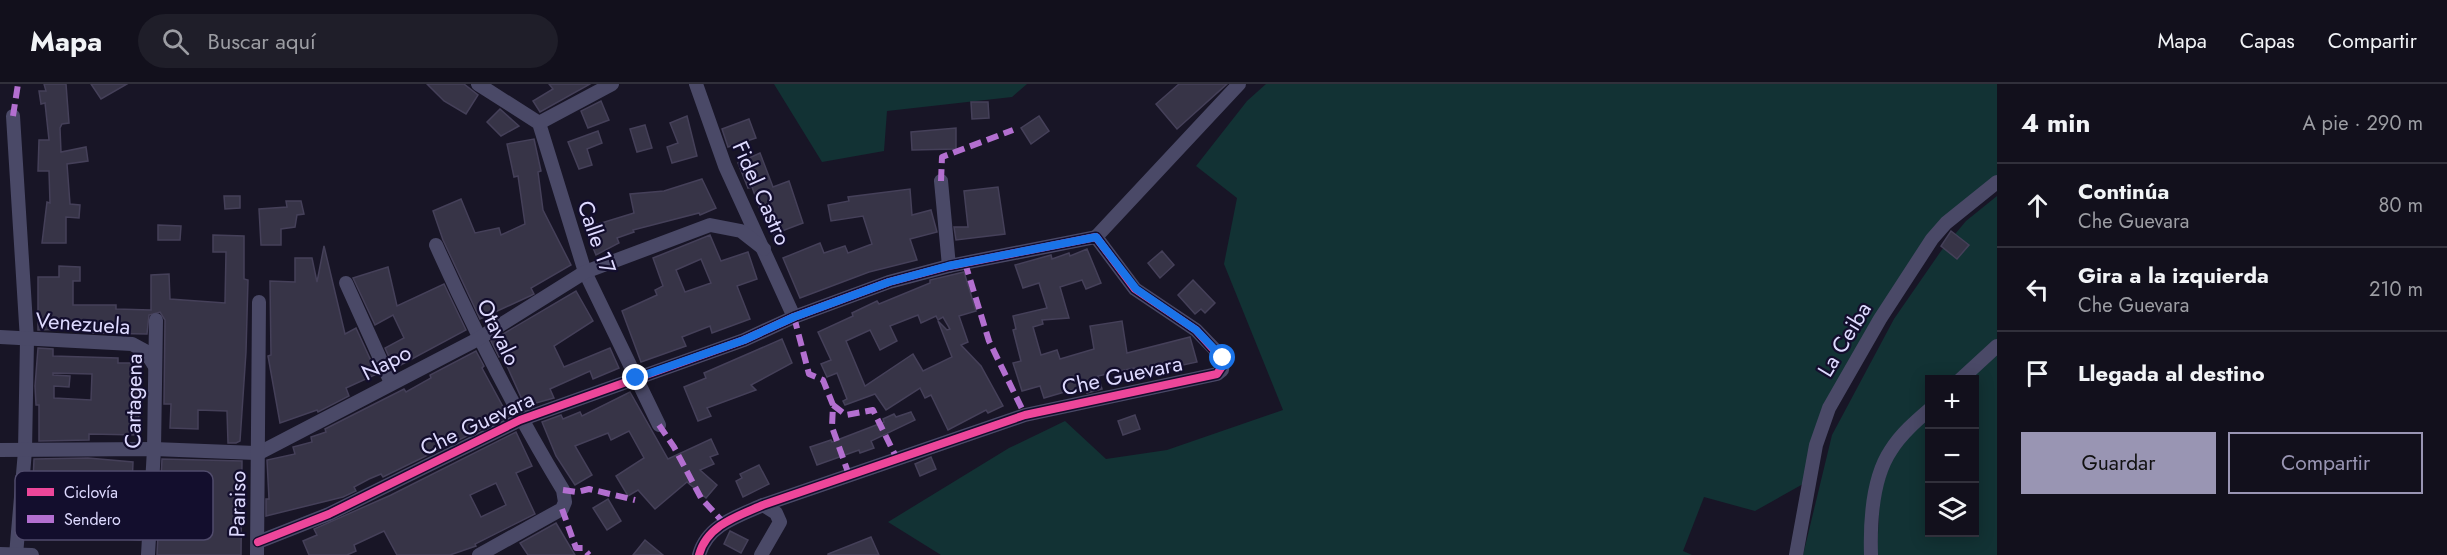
<!DOCTYPE html>
<html lang="es">
<meta charset="utf-8">
<style>
body{margin:0;font-family:Jost,sans-serif;background:#1f1e29;color:#f1f3f6}
.controls{position:absolute;right:18px;bottom:18px;display:grid;overflow:hidden;border-radius:0px;box-shadow:0 3px 15px #0003}
.controls button{width:54px;height:54px;display:grid;place-items:center;padding:0;border:0;border-bottom:2px solid #31303b;background:#12101c;color:#f1f3f6;font:30px sans-serif}
.stop{position:absolute;width:18px;height:18px;margin:-14px;border:4px solid #1a73e8;border-radius:50%;background:#fff}
.stop.end{background:#1a73e8;border-color:#fff;box-shadow:0 2px 6px #0008}
.list{margin:0;padding:0;list-style:none}
h2{display:flex;justify-content:space-between;align-items:center;height:78px;margin:0;padding:0 24px;font-size:26px}
h2 small{font-size:20px;font-weight:400;color:#9c9da3}
.list li{display:grid;grid-template-columns:39px 1fr auto;gap:18px;align-items:center;box-sizing:border-box;height:84px;padding:0 24px;border-top:2px solid #31303b}
.list b{display:block;font-size:22px;white-space:nowrap}
.list p{margin:0;font-size:20px;white-space:nowrap;color:#9c9da3}
.list em{font-size:20px;font-style:normal;color:#9c9da3}
.actions{display:flex;gap:12px;padding:18px 24px}
.actions a{flex:1;padding:14px 0;border:2px solid #9995b3;border-radius:0px;text-align:center;font-size:21px;color:#9995b3}
.actions .main{background:#9995b3;color:#111}
.icon{flex:none;width:33px;height:33px;fill:none;stroke:currentColor;stroke-width:2;stroke-linecap:round;stroke-linejoin:round}
.map{position:relative;flex:none;width:1997px;height:471px;overflow:hidden}
header{display:flex;align-items:center;gap:36px;box-sizing:border-box;height:84px;padding:0 30px;background:#12101c;border-bottom:2px solid #31303b}
header strong{font-size:28px}
nav{display:flex;gap:33px;margin-inline-start:auto;font-size:21px}
.search{width:420px;height:54px;background:#1f1e29;display:flex;align-items:center;gap:15px;box-sizing:border-box;padding:0 21px;border-radius:33px;color:#9c9da3;font-size:22px}
main{display:flex}
aside{flex:1;background:#12101c}
.map>svg:first-child{display:block}
.green{fill:#123234}
.building{fill:#373447;stroke:#454059;stroke-width:1.5;fill-rule:evenodd}
.lines{fill:none;stroke-linecap:round;stroke-linejoin:round}
.street{stroke:#4a4967;stroke-width:14}
.quiet{stroke:#b36fd0;stroke-width:6;stroke-dasharray:12 6;stroke-linecap:butt}
.cycleway-casing{stroke:#130e2d;stroke-width:11}
.cycleway{stroke:#ed469a;stroke-width:8}
.route{stroke:#1a73e8;stroke-width:8}
.labels{text-anchor:middle;dominant-baseline:central;stroke-width:4.5;stroke-linejoin:round;paint-order:stroke}
.street-label{font-size:22px;fill:#dedaff;stroke:#130e2d}
.key{fill:#130e2d;stroke:#504b6c;stroke-width:1.5}
.key-label{font-size:16px;fill:#dedaff}
</style>
<header>
<strong>Mapa</strong>
<div class="search"><svg class="icon" aria-label="search" viewBox="0 0 24 24"><circle cx="10" cy="10" r="6"/><path d="M15 15l6 6"/></svg>Buscar aquí</div>
<nav><a>Mapa</a><a>Capas</a><a>Compartir</a></nav>
</header>
<main>
<div class="map">
<svg width="1997" height="471" viewBox="0 0 1997 471">
<rect width="100%" height="100%" fill="#181526"/>
<g class="green">
<polygon points="774,0 1027,0 1012,13 887,27 884,67 822,78"/>
<polygon points="1266,0 1997,0 1997,94 1948,133 1818,347 1803,400 1755,427 1704,413 1683,467 1692,471 941,471 888,438 1009,364 1065,337 1106,375 1167,366 1283,326 1224,180 1237,114 1196,82 1247,17"/>
<polygon points="1997,112 1997,256 1953,295 1930,296 1929,318 1887,363 1866,471 1803,471 1832,351 1894,235 1941,167 1966,137"/>
<polygon points="1997,270 1997,471 1877,471 1880,410 1894,368 1929,332 1930,448 1974,448 1974,296 1968,295"/>
</g>
<g class="building">
<polygon points="44,0 66,0 69,39 62,40 60,44 61,68 86,63 88,77 67,80 70,120 80,121 79,134 66,133 66,159 42,159 47,118 50,119 49,87 38,87 39,56 49,56 45,19 41,20 39,7 46,7"/>
<polygon points="91,0 127,0 101,15"/>
<polygon points="427,0 464,0 478,11 466,30 444,17"/>
<polygon points="549,0 590,0 540,28 533,17 553,5"/>
<polygon points="1179,0 1227,0 1177,45 1156,20"/>
<polygon points="601,17 609,36 588,44 581,27"/>
<polygon points="971,18 988,18 989,34 972,35"/>
<polygon points="500,25 519,42 501,52 487,38"/>
<polygon points="687,32 697,72 672,79 667,63 678,59 670,39"/>
<polygon points="1039,32 1049,47 1031,60 1021,44"/>
<polygon points="749,35 756,54 728,63 722,45"/>
<polygon points="645,41 652,64 637,68 630,45"/>
<polygon points="956,44 956,65 912,66 911,48"/>
<polygon points="598,47 602,59 587,65 592,81 579,85 568,58"/>
<polygon points="534,55 541,87 538,88 543,126 571,181 531,204 534,210 530,212 480,235 443,156 433,127 461,115 475,149 499,144 501,151 525,140 518,92 514,93 507,60"/>
<polygon points="760,69 773,103 789,97 803,139 774,150 766,130 762,131 752,103 748,104 738,79"/>
<polygon points="702,95 716,124 700,131 699,129 633,146 634,148 617,154 619,159 596,171 585,144 634,129 630,110 664,107"/>
<polygon points="998,103 1005,150 956,156 954,143 968,143 964,107"/>
<polygon points="910,105 912,131 931,126 937,148 910,155 917,176 869,188 800,214 783,174 820,159 824,169 845,162 848,169 872,160 863,132 831,137 828,121 849,117 848,113"/>
<polygon points="224,112 240,112 240,124 225,125"/>
<polygon points="286,117 301,117 304,130 297,131 295,143 281,145 281,161 261,161 259,125 287,123"/>
<polygon points="158,141 181,142 180,156 158,156"/>
<polygon points="1951,147 1969,161 1957,175 1941,162"/>
<polygon points="213,151 244,152 244,195 248,196 246,268 240,357 236,359 228,359 227,327 198,326 198,345 170,344 171,320 164,320 165,236 160,228 149,231 147,250 93,249 92,244 38,246 38,193 59,193 59,182 80,183 80,197 73,197 73,221 116,221 116,225 151,226 151,191 169,190 170,215 225,219 226,168 213,168"/>
<path d="M 710,151 L 721,177 L 748,168 L 757,195 L 737,202 L 750,235 L 712,249 L 710,242 L 682,253 L 686,262 L 641,278 L 622,227 L 657,211 L 655,206 L 663,202 L 653,174 ZM 701,175 L 711,199 L 685,208 L 676,186 Z"/>
<polygon points="324,162 345,250 356,244 377,290 346,304 349,312 318,328 317,326 280,339 268,272 271,271 270,197 295,198 295,174 312,174 317,198"/>
<polygon points="1087,165 1101,199 1086,205 1082,196 1060,203 1069,234 1042,236 1043,240 1033,243 1041,271 1057,266 1060,275 1094,265 1090,242 1122,237 1127,269 1190,253 1197,278 1136,291 1134,284 1098,292 1102,305 1087,309 1085,302 1044,314 1040,302 1022,307 1013,279 1021,277 1013,246 1016,245 1013,232 1047,224 1039,199 1023,204 1015,181 1051,171 1052,175 1069,169 1070,172"/>
<polygon points="1162,167 1174,181 1160,194 1148,179"/>
<polygon points="388,183 397,222 444,200 466,246 397,283 393,282 385,264 404,254 393,231 375,241 353,194"/>
<path d="M 964,188 L 976,227 L 959,232 L 968,258 L 961,261 L 981,282 L 1003,322 L 988,329 L 986,326 L 948,346 L 931,311 L 925,314 L 920,304 L 886,326 L 875,310 L 845,321 L 843,317 L 847,315 L 837,289 L 827,293 L 821,280 L 831,276 L 818,248 L 853,232 L 852,229 L 877,217 L 879,220 L 930,199 L 930,196 ZM 918,231 L 921,239 L 936,232 L 938,236 L 943,233 L 950,245 L 947,246 L 938,237 L 952,273 L 923,287 L 913,270 L 865,302 L 846,257 L 870,246 L 880,266 L 897,257 L 890,242 Z"/>
<polygon points="1193,196 1215,219 1205,229 1201,225 1195,230 1178,211"/>
<polygon points="576,207 593,237 554,262 564,283 610,264 619,284 593,295 590,287 550,305 554,314 525,322 502,271 499,273 491,257"/>
<polygon points="782,255 792,279 751,301 756,306 707,324 711,332 698,337 684,303 706,294 704,289"/>
<path d="M 38,264 L 53,265 L 53,272 L 118,274 L 118,279 L 138,279 L 139,351 L 89,350 L 89,356 L 39,357 L 39,321 L 36,321 L 35,302 ZM 53,289 L 92,290 L 91,316 L 54,314 L 54,302 L 69,303 L 70,292 L 53,291 Z"/>
<polygon points="476,267 484,282 482,284 508,332 383,393 381,390 369,395 354,403 356,407 343,413 266,432 266,415 269,415 267,376 295,370 293,363 312,358 311,353 326,348 325,345 404,305 406,308 431,294 430,291"/>
<polygon points="630,308 668,375 711,355 718,370 710,373 714,380 700,386 717,401 706,414 687,398 655,425 638,406 628,412 616,392 644,374 629,347 611,356 608,349 575,362 592,391 575,401 556,372 542,338 561,331 563,335 580,328 582,332"/>
<polygon points="911,328 915,336 871,357 874,364 860,369 859,366 817,381 810,363 831,356 832,358 884,338 883,335 894,330 896,333"/>
<polygon points="1135,331 1140,345 1123,351 1118,337"/>
<path d="M 516,348 L 532,382 L 516,389 L 535,430 L 475,460 L 476,462 L 450,471 L 397,471 L 384,447 L 354,461 L 356,467 L 347,471 L 309,471 L 303,457 L 317,451 L 314,445 L 391,411 ZM 496,399 L 506,421 L 481,433 L 470,411 Z"/>
<polygon points="931,373 936,385 920,392 915,380"/>
<polygon points="88,374 133,378 132,404 143,405 140,456 58,451 58,442 28,441 29,427 58,428 59,399 33,398 34,375"/>
<polygon points="162,375 242,377 241,471 157,471"/>
<polygon points="759,381 769,400 743,413 736,397 742,394 740,390"/>
<polygon points="608,415 621,437 607,446 593,424"/>
<polygon points="556,439 575,471 528,471 520,459"/>
<polygon points="730,447 748,456 741,469 724,460"/>
<polygon points="871,453 879,471 828,471 828,470"/>
<polygon points="645,456 663,471 633,471"/>
</g>
<g class="lines">
<g class="street">
<polyline points="478,0 539,39 585,188 659,341"/>
<polyline points="696,0 725,82 794,233"/>
<polyline points="13,32 27,256 25,367 16,471"/>
<polyline points="539,39 612,0"/>
<polyline points="941,97 949,182"/>
<polyline points="1096,153 1239,0"/>
<path d="M 436,161 C 474,246 515,327 563,406 L 565,418 L 562,425 L 479,471"/>
<polyline points="346,199 391,299"/>
<polyline points="0,253 132,260 145,267 154,281"/>
<polyline points="1960,296 1997,262"/>
<polyline points="0,366 154,365 259,369 478,255 585,188 710,141 741,147 764,165"/>
<polyline points="258,458 329,430 520,336 744,256 794,233 889,198 949,182 1096,153"/>
<polyline points="0,470 32,471"/>
<polyline points="148,471 154,365 156,236"/>
<polyline points="257,471 259,218"/>
<path d="M 699,471 C 707,441 738,432 763,421 L 1025,331 L 1217,290 L 1222,286 L 1223,274 L 1196,246 L 1135,205 L 1096,153"/>
<polyline points="761,471 780,438 776,429 763,421"/>
<polyline points="1796,471 1816,361 1829,324 1880,235 1932,155 1946,139 1997,98"/>
<path d="M 1871,471 C 1870,438 1872,394 1891,366 C 1901,350 1916,337 1930,325"/>
</g>
<g class="quiet">
<polyline points="13,32 18,0"/>
<polyline points="941,97 942,73 1013,46"/>
<polyline points="965,179 989,257 1025,331"/>
<polyline points="794,233 809,290 823,296 833,321 832,343 849,391"/>
<polyline points="833,321 846,331 873,326 897,375"/>
<polyline points="659,341 674,363 701,414 723,438"/>
<polyline points="563,406 577,408 589,405 635,416"/>
<polyline points="562,425 576,464 583,464 589,471"/>
</g>
<g class="cycleway-casing">
<path id="cycleway" d="M 258,458 L 329,430 L 520,336 L 744,256 L 794,233 L 889,198 L 949,182 L 1096,153 L 1135,205 L 1196,246 L 1225,278 L 1217,290 L 1025,331 L 763,421 C 738,432 707,441 699,471"/>
</g>
<use href="#cycleway" class="cycleway"/>
</g>
<g class="lines">
<polyline class="route" points="636,294 744,256 794,233 889,198 948,182 1096,153 1136,205 1196,246 1223,274"/>
</g>
<g class="labels">
<g class="street-label">
<text transform="translate(762 109) rotate(66)">Fidel Castro</text>
<text transform="translate(597 153) rotate(71)">Calle 17</text>
<text transform="translate(83 239) rotate(4)">Venezuela</text>
<text transform="translate(499 248) rotate(64)">Otavalo</text>
<text transform="translate(1844 255) rotate(-59)">La Ceiba</text>
<text transform="translate(386 278) rotate(-27)">Napo</text>
<text transform="translate(1122 291) rotate(-12)">Che Guevara</text>
<text transform="translate(133 317) rotate(-89)">Cartagena</text>
<text transform="translate(477 339) rotate(-25)">Che Guevara</text>
<text transform="translate(237 420) rotate(-89)">Paraiso</text>
</g>
</g>
<rect x="15" y="387" width="198" height="69" rx="9" class="key"/>
<rect x="27" y="404" width="27" height="8" fill="#ed469a"/>
<rect x="27" y="431" width="27" height="8" fill="#b36fd0"/>
<g class="key-label">
<text x="64" y="414">Ciclovía</text>
<text x="64" y="441">Sendero</text>
</g>
</svg>
<div class="controls">
<button>+</button>
<button>−</button>
<button><svg class="icon" aria-label="layers" viewBox="0 0 24 24"><path d="M12 4l9 5-9 5-9-5zM3 14l9 5 9-5"/></svg></button>
</div>
<div class="stop" style="left:1223px;top:274px"></div>
<div class="stop end" style="left:636px;top:294px"></div>
</div>
<aside>
<h2>4 min<small>A pie · 290 m</small></h2>
<ul class="list">
<li><svg class="icon" aria-label="ahead" viewBox="0 0 24 24"><path d="M12 20V5M6 11l6-6 6 6"/></svg><div><b>Continúa</b><p>Che Guevara</p></div><em>80 m</em></li>
<li><svg class="icon" aria-label="left" viewBox="0 0 24 24"><path d="M17 20v-9H6M10 6l-5 5 5 5"/></svg><div><b>Gira a la izquierda</b><p>Che Guevara</p></div><em>210 m</em></li>
<li><svg class="icon" aria-label="arrive" viewBox="0 0 24 24"><path d="M6 21V4h12l-3 4 3 4H6"/></svg><div><b>Llegada al destino</b></div></li>
</ul>
<div class="actions"><a class="main">Guardar</a><a>Compartir</a></div>
</aside>
</main>
